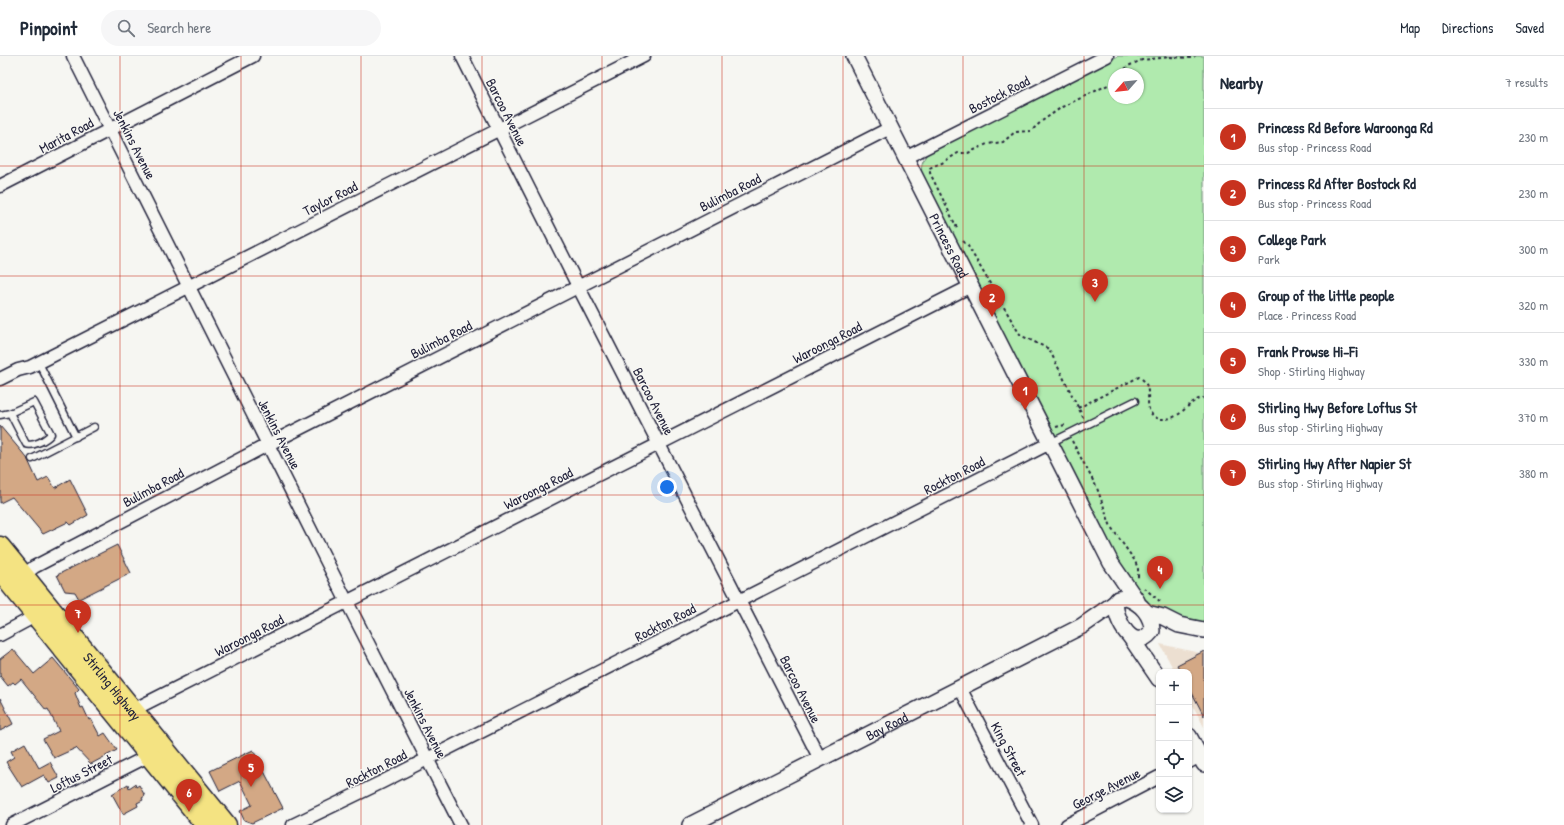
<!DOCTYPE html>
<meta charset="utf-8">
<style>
body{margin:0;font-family:"Patrick Hand",sans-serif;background:#f6f6f7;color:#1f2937}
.controls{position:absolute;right:12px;bottom:12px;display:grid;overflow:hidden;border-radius:8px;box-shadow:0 1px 3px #0004}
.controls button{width:36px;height:36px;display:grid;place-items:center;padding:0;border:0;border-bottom:1px solid #e0e1e3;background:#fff;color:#1f2937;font:20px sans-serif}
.compass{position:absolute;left:1108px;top:12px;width:36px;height:36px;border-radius:50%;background:#fff;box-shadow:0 1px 3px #0004;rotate:243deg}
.you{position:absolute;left:667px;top:431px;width:14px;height:14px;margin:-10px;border:3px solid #fff;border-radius:50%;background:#1a73e8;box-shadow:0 0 0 6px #1a73e833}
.badge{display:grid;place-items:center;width:26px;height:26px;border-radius:50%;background:#c8321e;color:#fff;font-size:13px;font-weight:700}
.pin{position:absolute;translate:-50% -33px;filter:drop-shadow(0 1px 2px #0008)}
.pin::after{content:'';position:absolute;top:21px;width:14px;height:12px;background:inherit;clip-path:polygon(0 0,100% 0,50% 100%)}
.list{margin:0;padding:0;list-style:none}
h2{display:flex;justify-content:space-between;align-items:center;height:52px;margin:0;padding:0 16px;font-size:17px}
h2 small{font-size:13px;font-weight:400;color:#747a83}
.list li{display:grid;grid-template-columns:26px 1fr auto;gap:12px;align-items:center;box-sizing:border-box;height:56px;padding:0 16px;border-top:1px solid #e0e1e3}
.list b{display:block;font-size:15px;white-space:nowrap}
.list p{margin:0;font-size:13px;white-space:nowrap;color:#747a83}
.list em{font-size:13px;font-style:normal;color:#747a83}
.icon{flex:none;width:22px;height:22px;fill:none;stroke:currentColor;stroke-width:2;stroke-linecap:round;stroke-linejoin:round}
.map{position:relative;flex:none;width:1204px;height:769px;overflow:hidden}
header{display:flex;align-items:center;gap:24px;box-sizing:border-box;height:56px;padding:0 20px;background:#fff;border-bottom:1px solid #e0e1e3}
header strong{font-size:19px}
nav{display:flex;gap:22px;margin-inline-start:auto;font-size:14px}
.search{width:280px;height:36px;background:#f6f6f7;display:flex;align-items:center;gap:10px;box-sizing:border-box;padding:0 14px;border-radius:22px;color:#747a83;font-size:15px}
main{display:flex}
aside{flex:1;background:#fff}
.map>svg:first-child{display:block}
.built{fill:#ecdfd1}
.green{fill:#b0eaae;stroke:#698674;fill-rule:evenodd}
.building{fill:#d3a885;stroke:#22223b}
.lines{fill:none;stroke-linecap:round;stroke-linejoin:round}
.service-casing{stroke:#22223b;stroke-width:9}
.minor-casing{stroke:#22223b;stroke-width:15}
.tertiary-casing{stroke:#22223b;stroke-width:18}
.trunk-casing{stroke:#22223b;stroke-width:23}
.path{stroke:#22223b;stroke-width:2;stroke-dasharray:3 3;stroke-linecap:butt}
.service{stroke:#f6f6f2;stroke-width:6}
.minor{stroke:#f6f6f2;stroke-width:12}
.tertiary{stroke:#f6f6f2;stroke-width:15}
.trunk{stroke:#f4e382;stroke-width:20}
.grid{fill:none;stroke:#c8321e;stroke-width:1;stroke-opacity:0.55}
.labels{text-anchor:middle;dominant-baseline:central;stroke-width:3;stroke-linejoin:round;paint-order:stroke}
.street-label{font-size:14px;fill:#22223b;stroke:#f6f6f2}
</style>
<header>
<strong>Pinpoint</strong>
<div class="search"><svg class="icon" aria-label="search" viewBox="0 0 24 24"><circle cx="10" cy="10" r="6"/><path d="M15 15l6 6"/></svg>Search here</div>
<nav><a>Map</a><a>Directions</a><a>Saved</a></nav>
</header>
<main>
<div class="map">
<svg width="1204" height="769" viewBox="0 0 1204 769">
<rect width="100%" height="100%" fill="#f6f6f2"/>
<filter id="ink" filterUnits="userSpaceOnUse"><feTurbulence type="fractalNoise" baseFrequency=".025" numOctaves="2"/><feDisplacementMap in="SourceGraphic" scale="8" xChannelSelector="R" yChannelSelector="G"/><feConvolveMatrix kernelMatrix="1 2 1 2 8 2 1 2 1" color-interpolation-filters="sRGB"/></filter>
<g filter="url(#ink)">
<polygon class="built" points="1160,588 1204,598 1204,671 1189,642 1189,616 1175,616"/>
<path class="green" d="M 1118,0 L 1204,0 L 1204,566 L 1168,558 L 1148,551 L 1114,499 L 921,118 C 921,107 923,102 931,94 ZM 1114,18 L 1138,18 L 1138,42 L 1114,42 Z"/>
<g class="building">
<polygon points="0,370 27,402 38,426 48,421 55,432 70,423 88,459 71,469 68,466 43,478 12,441 0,447"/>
<polygon points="117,489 131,517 79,543 75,536 65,535 57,519"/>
<polygon points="13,593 34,618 53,602 79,633 75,637 81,652 83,651 89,664 91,663 100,680 105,677 117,694 91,708 76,692 54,702 43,683 59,675 48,653 46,654 21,623 15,628 13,626 8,630 0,620 0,603"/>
<polygon points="1204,595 1204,660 1189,631 1189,616 1181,616 1177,609"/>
<polygon points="0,642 13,668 0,675"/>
<polygon points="25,687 39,712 50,706 59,722 49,727 44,719 22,731 6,706 14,701 11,695"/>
<polygon points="253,694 283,752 252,767 244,764 240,755 252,749 240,725 220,735 210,715"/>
<polygon points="128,728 129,732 135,728 136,731 139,729 145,740 142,742 143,744 137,747 138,750 123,758 112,738"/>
</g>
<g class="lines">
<g class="service-casing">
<g id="service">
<polyline points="39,307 76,381"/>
<path d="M 0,359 L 10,357 L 34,346 L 51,378 C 46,384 33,391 26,388 L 10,357"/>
<polyline points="1050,387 1135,345"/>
<polyline points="32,403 94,371"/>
</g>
</g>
<g class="minor-casing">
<g id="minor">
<polyline points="73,0 347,546 461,769"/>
<polyline points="462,0 578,230 820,703"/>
<polyline points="905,102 1107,0"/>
<polyline points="0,130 253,0"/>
<polyline points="0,323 18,314 30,311 644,0"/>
<polyline points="19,523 34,511 269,388 890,72"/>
<polyline points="0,579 41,557"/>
<polyline points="960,632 1032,769"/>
<polyline points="127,657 971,230"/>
<polyline points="1189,706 1200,700"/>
<polyline points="12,769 154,697"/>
<polyline points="293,769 382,726 1050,387"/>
<polyline points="1067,769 1159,721"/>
</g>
</g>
<g class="tertiary-casing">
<g id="tertiary">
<path id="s1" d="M 854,0 L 1111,507 L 1137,545"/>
<path d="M 1126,542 C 1141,547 1152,559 1152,575 C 1133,599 1116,565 1115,547 L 1118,543 Z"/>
<polyline points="1147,557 1163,561 1179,569 1204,574"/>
<polyline points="1129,579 1159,623"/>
<polyline points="1189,680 1204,708"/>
<path id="s2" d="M 690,769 L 1082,570 L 1115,547"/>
</g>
</g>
<g class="trunk-casing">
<g id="trunk">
<path id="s3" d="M 0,491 L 226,769"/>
<polyline points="0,515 206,769"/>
</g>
</g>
<g class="path">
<polyline points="1121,18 1128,10 1142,4 1170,1 1192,2 1195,0"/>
<polyline points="957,172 930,117 930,112 933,110 942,107 958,97 968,97 987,88 1003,86 1015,76 1031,75 1042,65 1062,51 1114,26"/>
<polyline points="963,185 968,190 1019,277 1022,280 1049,293 1083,361 1082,362"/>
<path d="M 1078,352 L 1139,321 C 1157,332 1140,351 1155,361 C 1158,363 1161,363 1164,363 C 1183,363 1188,343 1204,342"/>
<polyline points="1056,371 1065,369"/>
<polyline points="1072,385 1097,432 1111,471 1135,505 1138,513 1138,524"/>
<polyline points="1144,532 1162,547"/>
</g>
<use href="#service" class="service"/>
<use href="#minor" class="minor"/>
<use href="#tertiary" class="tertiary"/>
<use href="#trunk" class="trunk"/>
</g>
</g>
<path class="grid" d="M 120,0 L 120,769M 241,0 L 241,769M 361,0 L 361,769M 482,0 L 482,769M 602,0 L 602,769M 722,0 L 722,769M 843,0 L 843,769M 963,0 L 963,769M 1084,0 L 1084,769M 0,110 L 1204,110M 0,220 L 1204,220M 0,330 L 1204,330M 0,439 L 1204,439M 0,549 L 1204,549M 0,659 L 1159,659M 1189,659 L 1204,659"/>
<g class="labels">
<g class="street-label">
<text transform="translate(999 38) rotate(-27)">Bostock Road</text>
<text transform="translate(507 56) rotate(63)">Barcoo Avenue</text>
<text transform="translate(66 79) rotate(-28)">Marita Road</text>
<text transform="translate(135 88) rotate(63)">Jenkins Avenue</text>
<text transform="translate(730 136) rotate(-27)">Bulimba Road</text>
<text transform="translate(330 142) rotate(-27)">Taylor Road</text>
<text stroke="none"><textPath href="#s1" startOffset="212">Princess Road</textPath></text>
<text transform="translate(441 283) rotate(-27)">Bulimba Road</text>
<text transform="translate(827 286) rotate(-27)">Waroonga Road</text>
<text transform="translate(654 345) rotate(63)">Barcoo Avenue</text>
<text transform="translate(280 378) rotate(63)">Jenkins Avenue</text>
<text transform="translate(954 419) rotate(-27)">Rockton Road</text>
<text transform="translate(153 431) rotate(-28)">Bulimba Road</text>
<text transform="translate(538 432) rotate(-27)">Waroonga Road</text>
<text transform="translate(665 566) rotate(-27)">Rockton Road</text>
<text transform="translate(249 579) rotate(-27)">Waroonga Road</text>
<text stroke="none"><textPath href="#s3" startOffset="179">Stirling Highway</textPath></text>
<text transform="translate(801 633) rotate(63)">Barcoo Avenue</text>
<text transform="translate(426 667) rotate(63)">Jenkins Avenue</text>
<text stroke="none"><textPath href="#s2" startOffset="220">Bay Road</textPath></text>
<text transform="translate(1009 693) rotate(62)">King Street</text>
<text transform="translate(376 712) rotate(-27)">Rockton Road</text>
<text transform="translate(81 717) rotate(-27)">Loftus Street</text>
<text transform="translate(1106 732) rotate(-27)">George Avenue</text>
</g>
</g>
</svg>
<div class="controls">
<button>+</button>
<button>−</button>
<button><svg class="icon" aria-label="locate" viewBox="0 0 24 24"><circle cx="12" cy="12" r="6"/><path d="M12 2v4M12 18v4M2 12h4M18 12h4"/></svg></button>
<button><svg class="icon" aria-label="layers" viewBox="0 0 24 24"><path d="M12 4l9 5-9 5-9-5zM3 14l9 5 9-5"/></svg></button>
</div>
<svg class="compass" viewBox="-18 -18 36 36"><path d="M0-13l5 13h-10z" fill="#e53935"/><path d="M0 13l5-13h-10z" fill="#747a83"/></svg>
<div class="you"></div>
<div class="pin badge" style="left:1025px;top:354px">1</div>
<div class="pin badge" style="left:992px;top:261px">2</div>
<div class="pin badge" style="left:1095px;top:246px">3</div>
<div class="pin badge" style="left:1160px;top:533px">4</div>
<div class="pin badge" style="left:251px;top:731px">5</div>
<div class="pin badge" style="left:189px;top:756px">6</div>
<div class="pin badge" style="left:78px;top:577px">7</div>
</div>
<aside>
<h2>Nearby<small>7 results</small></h2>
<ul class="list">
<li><span class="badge">1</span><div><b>Princess Rd Before Waroonga Rd</b><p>Bus stop · Princess Road</p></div><em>230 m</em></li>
<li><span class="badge">2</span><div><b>Princess Rd After Bostock Rd</b><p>Bus stop · Princess Road</p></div><em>230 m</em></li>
<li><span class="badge">3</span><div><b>College Park</b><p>Park</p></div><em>300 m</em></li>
<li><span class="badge">4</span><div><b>Group of the little people</b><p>Place · Princess Road</p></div><em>320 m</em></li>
<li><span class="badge">5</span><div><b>Frank Prowse Hi-Fi</b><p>Shop · Stirling Highway</p></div><em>330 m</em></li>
<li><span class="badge">6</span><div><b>Stirling Hwy Before Loftus St</b><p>Bus stop · Stirling Highway</p></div><em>370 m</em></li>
<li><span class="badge">7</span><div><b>Stirling Hwy After Napier St</b><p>Bus stop · Stirling Highway</p></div><em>380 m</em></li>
</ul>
</aside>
</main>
